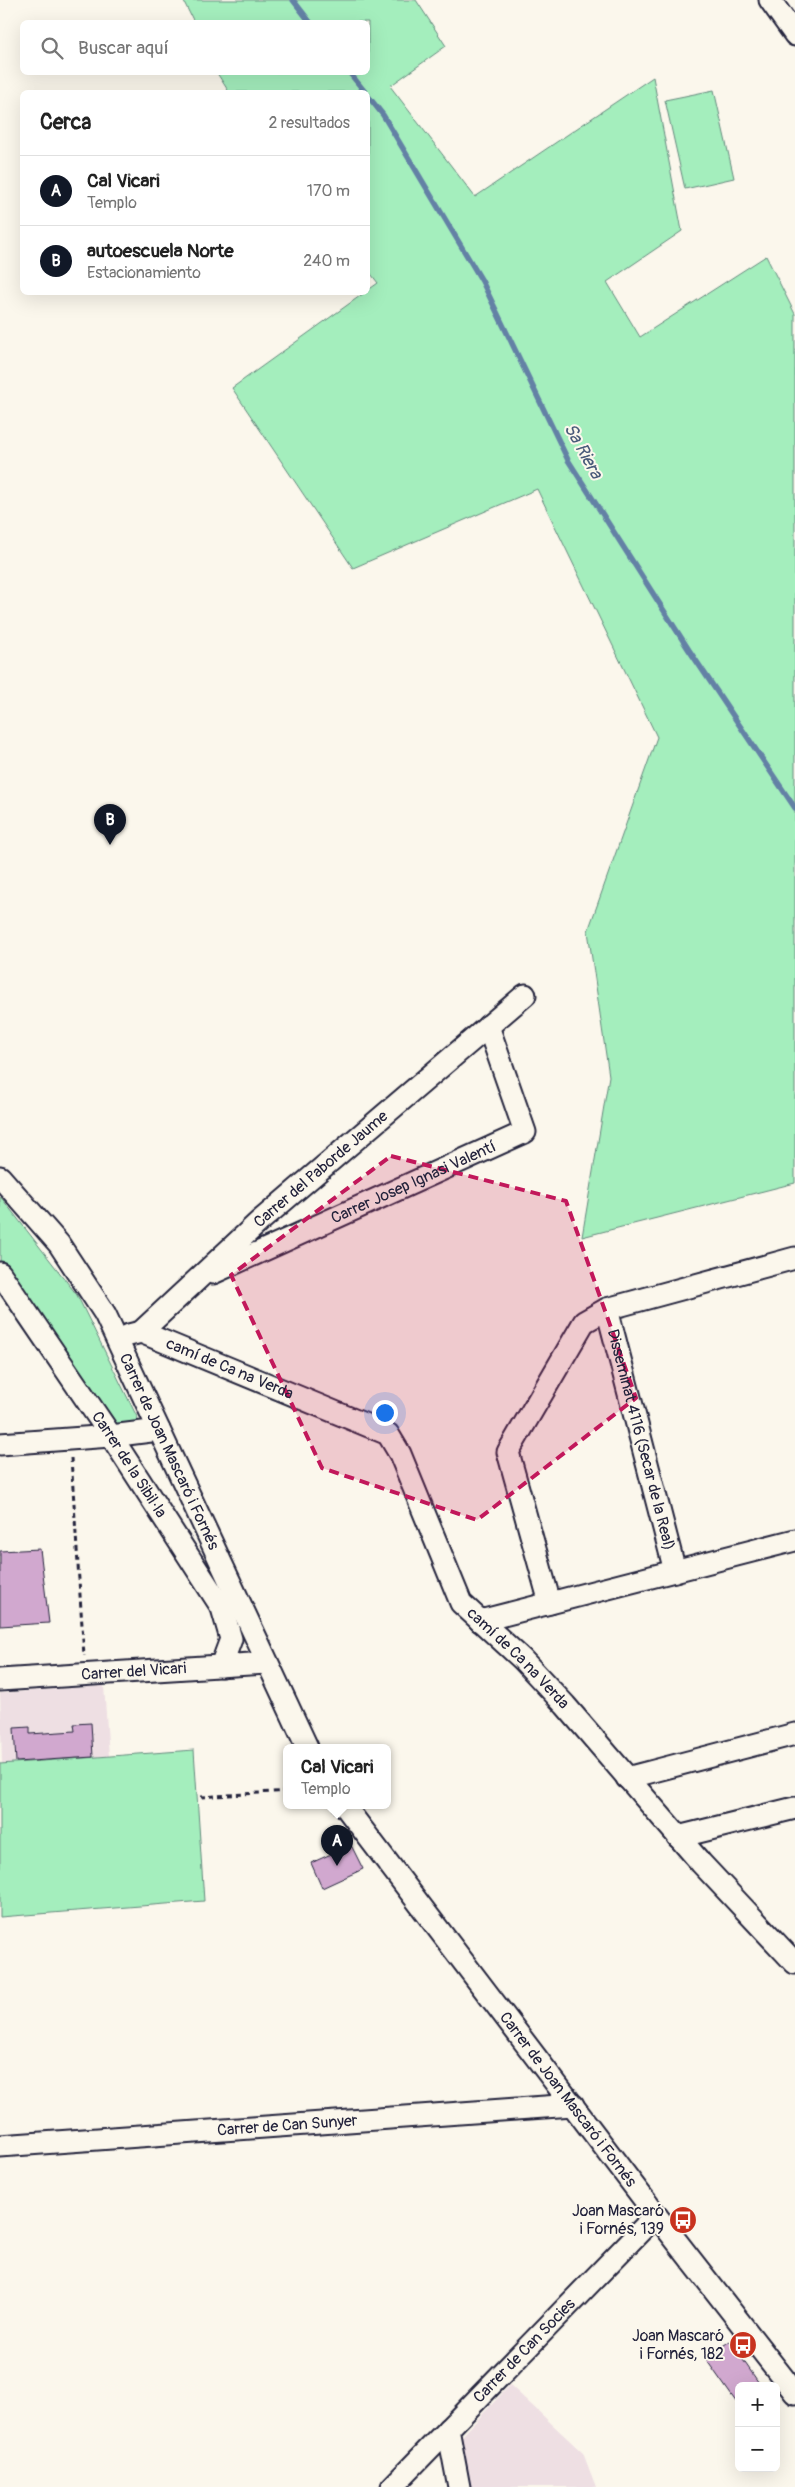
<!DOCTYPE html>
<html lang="es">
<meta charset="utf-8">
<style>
body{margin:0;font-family:Pangolin,sans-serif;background:#f6f6f6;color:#222}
.controls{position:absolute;right:15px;bottom:15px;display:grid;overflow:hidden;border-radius:8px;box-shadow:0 5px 20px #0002}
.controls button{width:45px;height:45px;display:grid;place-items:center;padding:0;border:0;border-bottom:1px solid #e0e0e0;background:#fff;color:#222;font:25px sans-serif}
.you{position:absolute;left:384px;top:1412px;width:18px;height:18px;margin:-12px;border:4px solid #fff;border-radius:50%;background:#1a73e8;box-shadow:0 0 0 8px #1a73e833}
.badge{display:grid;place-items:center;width:32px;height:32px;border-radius:50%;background:#111827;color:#fff;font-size:16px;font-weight:700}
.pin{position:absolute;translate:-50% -41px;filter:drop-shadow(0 1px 2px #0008)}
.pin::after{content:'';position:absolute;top:26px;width:18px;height:15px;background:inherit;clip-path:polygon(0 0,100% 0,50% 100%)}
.popup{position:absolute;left:283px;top:1744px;width:108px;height:65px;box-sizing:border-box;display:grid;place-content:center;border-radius:8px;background:#fff;filter:drop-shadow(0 1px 4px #0005);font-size:16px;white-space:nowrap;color:#767676}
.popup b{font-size:19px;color:#222}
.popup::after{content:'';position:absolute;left:50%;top:100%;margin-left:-10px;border:10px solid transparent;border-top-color:#fff}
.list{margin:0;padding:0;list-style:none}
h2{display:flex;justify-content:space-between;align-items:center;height:65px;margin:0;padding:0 20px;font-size:21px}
h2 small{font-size:16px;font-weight:400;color:#767676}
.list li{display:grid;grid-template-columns:32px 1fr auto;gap:15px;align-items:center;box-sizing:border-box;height:70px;padding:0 20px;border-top:1px solid #e0e0e0}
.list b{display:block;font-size:19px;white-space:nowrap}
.list p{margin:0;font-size:16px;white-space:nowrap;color:#767676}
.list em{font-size:16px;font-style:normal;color:#767676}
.icon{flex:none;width:28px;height:28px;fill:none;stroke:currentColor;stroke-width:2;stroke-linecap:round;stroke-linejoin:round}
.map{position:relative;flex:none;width:795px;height:2487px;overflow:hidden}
.search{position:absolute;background:#fff;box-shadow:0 5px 20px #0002;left:20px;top:20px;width:350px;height:55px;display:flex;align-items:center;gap:12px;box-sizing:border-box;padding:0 18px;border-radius:8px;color:#767676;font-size:19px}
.panel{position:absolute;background:#fff;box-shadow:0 5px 20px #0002;left:20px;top:90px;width:350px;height:205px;border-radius:8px}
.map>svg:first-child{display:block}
.built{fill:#eedfe3}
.green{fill:#a4eebd;stroke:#63887c}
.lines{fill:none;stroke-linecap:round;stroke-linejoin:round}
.stream{stroke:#6481a5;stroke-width:5.5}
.building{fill:#d1a8cf;stroke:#22223b}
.minor-casing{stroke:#22223b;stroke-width:25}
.path{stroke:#22223b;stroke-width:3;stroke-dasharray:5 4;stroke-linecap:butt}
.minor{stroke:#fbf7ec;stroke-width:21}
.marked{fill:#c2185b;fill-opacity:0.2;stroke:#c2185b;stroke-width:4;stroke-dasharray:10 6;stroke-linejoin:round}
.labels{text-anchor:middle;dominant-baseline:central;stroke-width:4;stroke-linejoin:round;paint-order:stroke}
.street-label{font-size:16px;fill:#22223b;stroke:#fbf7ec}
.poi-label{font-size:16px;fill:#22223b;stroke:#fbf7ec;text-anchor:end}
.water-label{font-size:18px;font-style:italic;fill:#485979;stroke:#fbf7ec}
</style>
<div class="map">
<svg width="795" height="2487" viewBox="0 0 795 2487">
<rect width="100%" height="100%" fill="#fbf7ec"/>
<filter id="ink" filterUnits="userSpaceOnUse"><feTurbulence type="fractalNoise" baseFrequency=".02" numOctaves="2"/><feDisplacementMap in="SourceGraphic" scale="10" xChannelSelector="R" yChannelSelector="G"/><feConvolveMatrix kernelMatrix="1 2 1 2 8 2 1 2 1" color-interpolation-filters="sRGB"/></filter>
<g filter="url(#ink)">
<g class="built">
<polygon points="104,1686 109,1756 2,1764 0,1693"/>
<polygon points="510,2385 583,2453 596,2487 451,2487 446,2453"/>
</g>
<g class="green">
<polygon points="183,0 416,0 446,46 390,86 475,197 653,77 682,231 607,282 640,337 766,256 795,314 795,1183 582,1237 609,1076 588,931 657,737 537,489 353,568 232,388 378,283 368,270 368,92 229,92 217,73 368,72 368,22 194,22"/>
<polygon points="714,90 734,178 685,189 665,100"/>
<polygon points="0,1196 77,1295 142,1427 113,1430 0,1264"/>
<polygon points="194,1750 204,1901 0,1917 0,1764"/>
</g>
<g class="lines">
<g class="stream">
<polyline points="293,0 310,22"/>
<polyline points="349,72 365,92"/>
<polyline points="368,96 383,115 482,281 568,460 689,650 795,808"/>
</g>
</g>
<g class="building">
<polygon points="40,1549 49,1623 0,1626 0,1551"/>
<polygon points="91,1723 93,1757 16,1762 14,1728 30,1727 30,1734 75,1731 74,1724"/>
<polygon points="351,1845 363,1869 322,1888 311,1863"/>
<polygon points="730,2341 761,2386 739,2386 739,2406 705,2358"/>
</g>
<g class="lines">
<g class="minor-casing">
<g id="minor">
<polyline points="770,0 795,35"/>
<path id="s1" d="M 0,1177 L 59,1244 L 105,1314 L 307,1747"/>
<path id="s2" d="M 0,1273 L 111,1436 L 222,1608 L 231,1639 L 221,1666"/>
<path id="s3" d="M 213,1273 L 525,1132 L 488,1026"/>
<path id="s4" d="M 607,1309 L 675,1571"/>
<path id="s5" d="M 141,1332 L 388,1434 L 400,1454 L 461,1603 L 522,1659 L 565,1705 L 701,1863 L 795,1963"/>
<path id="s6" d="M 129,1335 L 141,1332 L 260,1221 L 525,995"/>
<polyline points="0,1444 111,1436 159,1430"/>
<polyline points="550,1603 508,1452 584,1322 607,1309 795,1258"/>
<polyline points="480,1621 795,1540"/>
<path id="s7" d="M 0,1680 L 266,1663"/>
<polyline points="627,1778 795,1734"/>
<path id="s8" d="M 344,1805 L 656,2215 L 795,2393"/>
<polyline points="678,1837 795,1808"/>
<path id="s9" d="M 0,2146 L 573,2105"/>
<polyline points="448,2429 459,2487"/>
<path id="s10" d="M 392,2487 L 656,2215"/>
</g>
</g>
<g class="path">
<polyline points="71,1458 84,1656"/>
<polyline points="201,1797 287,1791"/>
</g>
<use href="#minor" class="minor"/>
</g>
</g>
<path class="marked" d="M 391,1156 L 566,1201 L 636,1398 L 477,1520 L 322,1468 L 231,1275 Z"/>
<defs>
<g id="bus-disc" transform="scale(1.4375)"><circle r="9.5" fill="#c8321e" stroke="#fbf7ec"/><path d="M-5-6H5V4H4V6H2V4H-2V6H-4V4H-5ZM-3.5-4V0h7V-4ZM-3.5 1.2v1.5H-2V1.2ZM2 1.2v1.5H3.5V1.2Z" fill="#fff"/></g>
</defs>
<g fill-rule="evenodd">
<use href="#bus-disc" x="683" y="2220"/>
<use href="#bus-disc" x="743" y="2345"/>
</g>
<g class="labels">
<g class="street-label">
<text stroke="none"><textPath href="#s6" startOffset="255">Carrer del Paborde Jaume</textPath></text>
<text stroke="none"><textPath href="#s3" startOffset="220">Carrer Josep Ignasi Valentí</textPath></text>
<text stroke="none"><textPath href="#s5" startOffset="96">camí de Ca na Verda</textPath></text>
<text stroke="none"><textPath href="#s4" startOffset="135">Disseminat 4116 (Secar de la Real)</textPath></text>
<text stroke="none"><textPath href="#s1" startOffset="325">Carrer de Joan Mascaró i Fornés</textPath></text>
<text stroke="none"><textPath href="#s2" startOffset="231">Carrer de la Sibil·la</textPath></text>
<text stroke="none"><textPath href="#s5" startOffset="531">camí de Ca na Verda</textPath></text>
<text stroke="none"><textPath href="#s7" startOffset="134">Carrer del Vicari</textPath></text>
<text stroke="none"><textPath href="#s8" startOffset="370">Carrer de Joan Mascaró i Fornés</textPath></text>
<text stroke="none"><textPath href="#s9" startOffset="288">Carrer de Can Sunyer</textPath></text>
<text stroke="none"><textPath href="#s10" startOffset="190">Carrer de Can Socies</textPath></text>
</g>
<g class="poi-label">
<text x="664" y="2211">Joan Mascaró<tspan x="664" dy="18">i Fornés, 139</tspan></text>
<text x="724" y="2336">Joan Mascaró<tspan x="724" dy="18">i Fornés, 182</tspan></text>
</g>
<g class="water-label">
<text transform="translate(583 451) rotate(61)">Sa Riera</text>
</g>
</g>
</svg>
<div class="controls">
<button>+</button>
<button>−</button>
</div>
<div class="you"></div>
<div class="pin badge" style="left:337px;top:1866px">A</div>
<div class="popup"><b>Cal Vicari</b>Templo</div>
<div class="pin badge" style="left:110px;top:845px">B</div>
<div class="search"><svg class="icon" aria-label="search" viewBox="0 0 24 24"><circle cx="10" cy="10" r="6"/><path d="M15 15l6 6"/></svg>Buscar aquí</div>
<section class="panel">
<h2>Cerca<small>2 resultados</small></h2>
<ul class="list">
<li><span class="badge">A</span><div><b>Cal Vicari</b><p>Templo</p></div><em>170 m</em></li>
<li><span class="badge">B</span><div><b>autoescuela Norte</b><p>Estacionamiento</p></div><em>240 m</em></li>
</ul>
</section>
</div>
